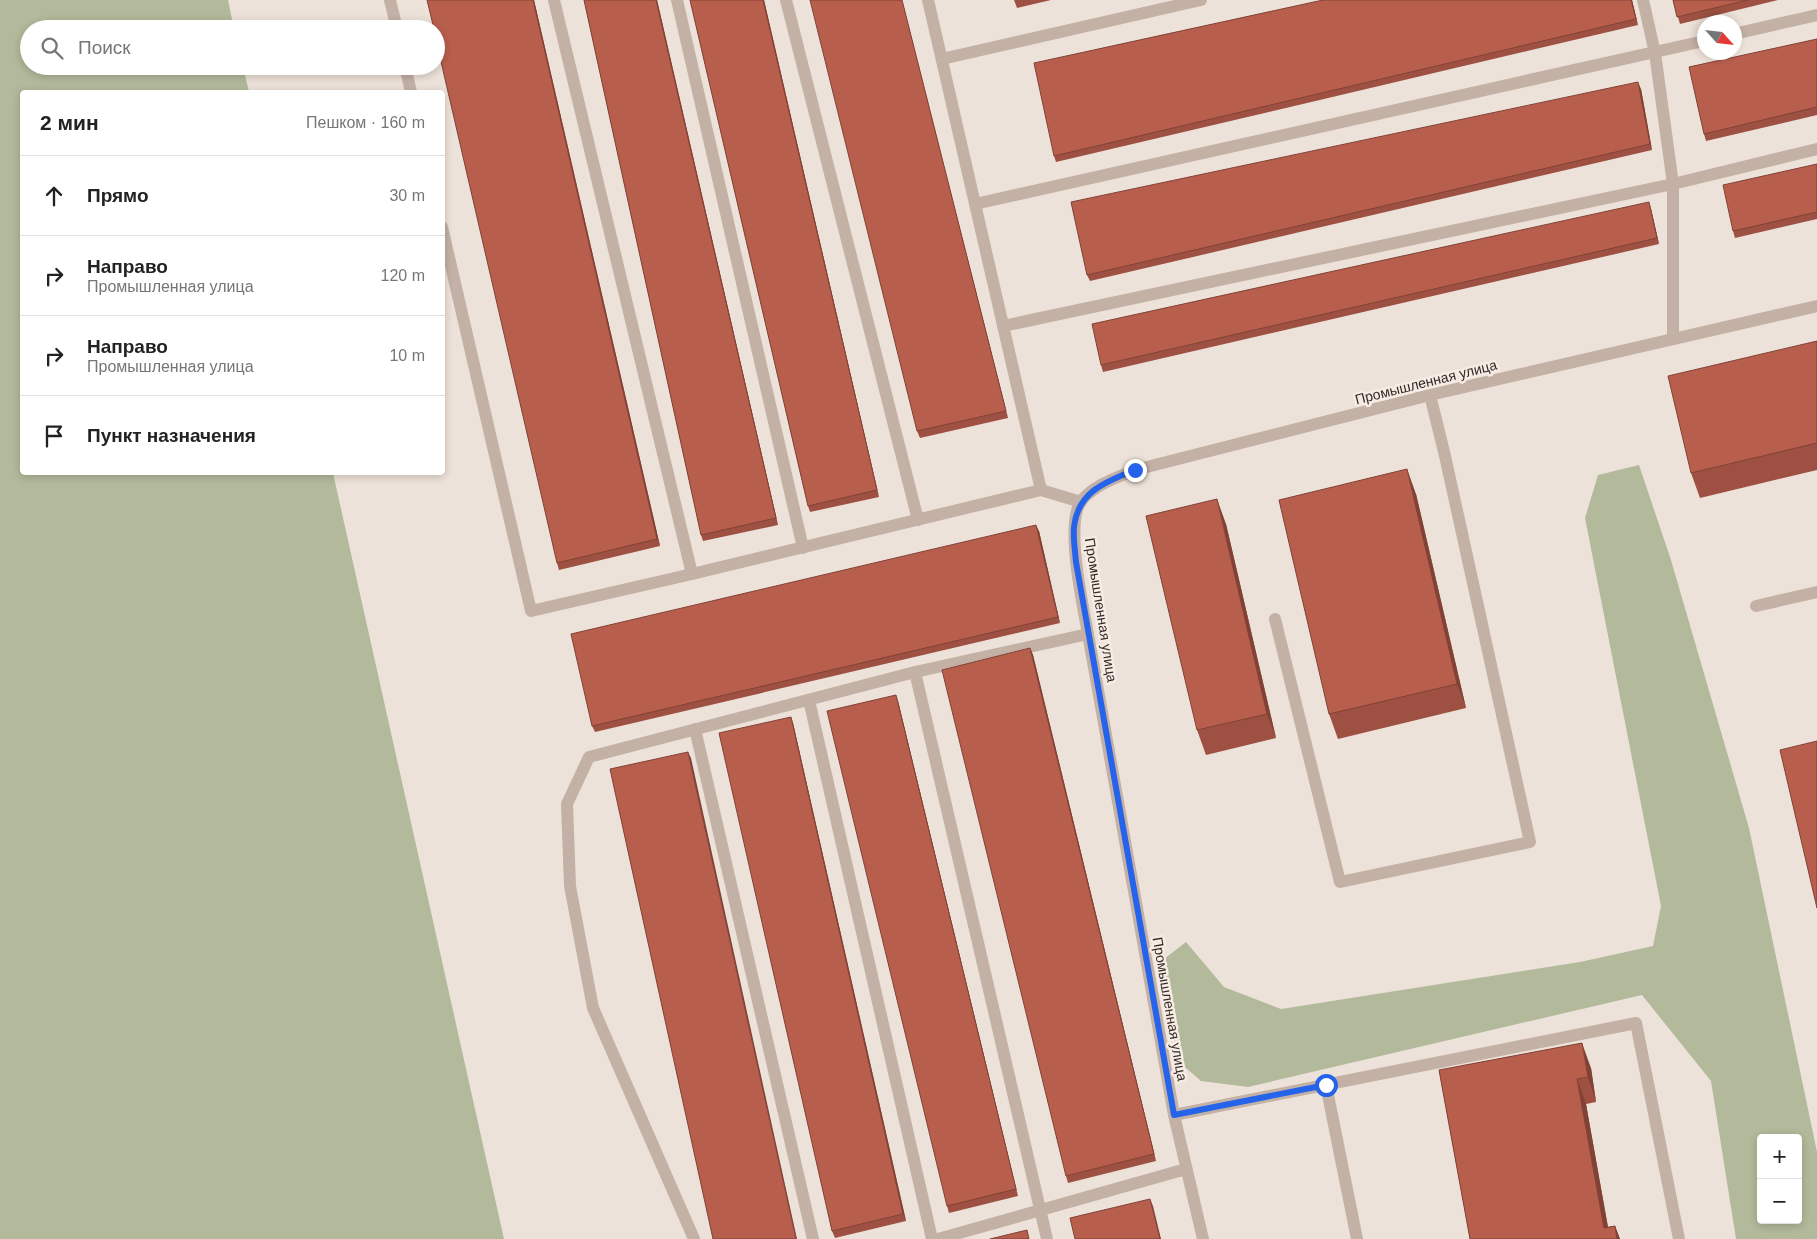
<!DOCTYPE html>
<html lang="ru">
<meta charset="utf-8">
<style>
body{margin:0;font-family:Arial,sans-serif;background:#f6f6f6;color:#222}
.controls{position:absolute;right:15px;bottom:15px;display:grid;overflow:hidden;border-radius:5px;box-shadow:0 2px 8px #0003}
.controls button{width:45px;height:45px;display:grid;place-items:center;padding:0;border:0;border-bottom:1px solid #e0e0e0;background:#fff;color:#222;font:25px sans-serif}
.compass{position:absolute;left:1697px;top:15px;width:45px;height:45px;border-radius:50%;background:#fff;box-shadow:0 2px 8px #0003;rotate:117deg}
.stop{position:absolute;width:15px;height:15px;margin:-11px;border:4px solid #2563eb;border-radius:50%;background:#fff}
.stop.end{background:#2563eb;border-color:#fff;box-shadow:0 1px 5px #0008}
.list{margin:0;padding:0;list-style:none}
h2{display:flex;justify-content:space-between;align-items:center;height:65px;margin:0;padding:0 20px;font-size:21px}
h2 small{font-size:16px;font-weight:400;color:#767676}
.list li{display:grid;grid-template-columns:32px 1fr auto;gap:15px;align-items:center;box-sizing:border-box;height:80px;padding:0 20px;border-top:1px solid #e0e0e0}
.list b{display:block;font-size:19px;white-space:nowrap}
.list p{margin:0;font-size:16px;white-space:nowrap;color:#767676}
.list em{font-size:16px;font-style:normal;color:#767676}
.icon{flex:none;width:28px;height:28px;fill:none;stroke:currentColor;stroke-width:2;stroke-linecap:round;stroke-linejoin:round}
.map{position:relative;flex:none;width:1817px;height:1239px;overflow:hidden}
.search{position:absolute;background:#fff;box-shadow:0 2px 8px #0003;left:20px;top:20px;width:425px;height:55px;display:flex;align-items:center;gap:12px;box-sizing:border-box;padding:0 18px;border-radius:28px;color:#767676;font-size:19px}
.panel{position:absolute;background:#fff;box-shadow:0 2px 8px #0003;left:20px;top:90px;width:425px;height:385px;border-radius:5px}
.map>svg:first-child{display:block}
.green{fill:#b2ba9b;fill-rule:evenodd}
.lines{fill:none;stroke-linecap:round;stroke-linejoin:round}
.service{stroke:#c4b1a6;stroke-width:12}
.minor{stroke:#c4b1a6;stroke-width:12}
.wall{fill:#9e5142}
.shaded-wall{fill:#814236}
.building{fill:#b85e4d;stroke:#814236}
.route{stroke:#2563eb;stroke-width:6}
.labels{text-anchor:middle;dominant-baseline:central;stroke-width:5;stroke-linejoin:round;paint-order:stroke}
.street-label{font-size:14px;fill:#312926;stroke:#f6ece4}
</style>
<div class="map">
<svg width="1817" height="1239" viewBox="0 0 1817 1239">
<rect width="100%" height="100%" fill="#ede2d9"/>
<g class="green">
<polygon points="0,0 228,0 234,29 29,29 29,66 243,66 249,92 22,92 22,472 333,473 504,1239 0,1239"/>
<path d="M 1639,465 L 1671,560 L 1749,828 L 1817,1152 L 1817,1239 L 1736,1239 L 1711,1081 L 1642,995 L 1248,1087 L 1201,1081 L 1179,1062 L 1159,963 L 1186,942 L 1224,987 L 1281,1009 L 1580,962 L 1653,946 L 1661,906 L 1585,518 L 1598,475 ZM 1761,1138 L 1798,1138 L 1798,1220 L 1761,1220 Z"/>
</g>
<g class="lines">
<g class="service">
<polyline points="390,0 397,29"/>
<polyline points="554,0 692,574"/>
<polyline points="677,0 803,548"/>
<polyline points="786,0 918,520"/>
<polyline points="928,0 1041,490"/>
<polyline points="1643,0 1655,53 1673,184 1673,339"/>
<polyline points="1734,34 1817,15"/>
<polyline points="942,59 1201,0"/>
<polyline points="405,66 411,92"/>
<polyline points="975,204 1704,41"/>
<polyline points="442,227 531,611 692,574 1041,490 1081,502"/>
<polyline points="1003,326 1673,184 1817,149"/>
<polyline points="1756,606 1817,592"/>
<polyline points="1275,619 1340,882 1530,842 1445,456 1430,395"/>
<polyline points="915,672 1047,1239"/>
<polyline points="809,700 932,1239"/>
<polyline points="695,729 813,1239"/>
<polyline points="1326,1085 1357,1239"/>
<polyline points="1174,1115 1636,1023 1679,1239"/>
<polyline points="694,1239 593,1008 570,886 567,804 589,757 915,672 1088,634"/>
<polyline points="938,1239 1186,1169"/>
</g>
<path class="minor" d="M 1203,1239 L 1174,1115 L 1088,634 C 1083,606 1064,521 1082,500 C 1096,484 1116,478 1135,470 L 1430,395 L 1817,306"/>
</g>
<g class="wall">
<polygon points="534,0 660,546 559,570 557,563"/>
<polygon points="584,0 657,0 778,525 703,541 701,535"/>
<polygon points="690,0 764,0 879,497 810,512 808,506"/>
<polygon points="902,0 1008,418 920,438 917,431"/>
<polygon points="1014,0 1051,0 1017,8"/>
<polygon points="1323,0 1632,0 1638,25 1056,162 1054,156"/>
<polygon points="1673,0 1778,0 1680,24"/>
<polygon points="1817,39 1817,115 1706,141 1704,134"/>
<polygon points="1641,89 1652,150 1090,281 1087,275"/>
<polygon points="1817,164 1817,219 1735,238 1733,231"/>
<polygon points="1651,209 1659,244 1103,372 1101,365"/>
<polygon points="1817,341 1817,470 1700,498 1691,473"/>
<polygon points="1416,494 1466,708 1338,739 1329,714"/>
<polygon points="1226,524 1276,738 1206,755 1197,730"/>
<polygon points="1039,531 1060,623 595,732 592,726"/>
<polygon points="1030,648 1033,655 1156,1161 1068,1183 1066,1176"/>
<polygon points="898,701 1018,1196 949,1213 947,1206"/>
<polygon points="793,723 906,1221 835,1238 832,1231"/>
<polygon points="1591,1068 1596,1102 1586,1104 1608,1227 1615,1226 1620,1239 1470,1239 1439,1070"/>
</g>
<g class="shaded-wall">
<polygon points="533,0 534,0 660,546 657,539"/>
<polygon points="656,0 657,0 778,525 776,518"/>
<polygon points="763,0 764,0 879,497 877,490"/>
<polygon points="902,0 1008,418 1006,411"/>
<polygon points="1631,0 1632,0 1638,25 1636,19"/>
<polygon points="1638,82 1641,89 1652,150 1650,144"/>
<polygon points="1649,202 1651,209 1659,244 1657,238"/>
<polygon points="1407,469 1416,494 1466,708 1457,684"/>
<polygon points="1217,499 1226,524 1276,738 1267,714"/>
<polygon points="1036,525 1039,531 1060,623 1058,617"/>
<polygon points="1030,648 1033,655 1156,1161 1154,1154"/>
<polygon points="896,695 898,701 1018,1196 1016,1189"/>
<polygon points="791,717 793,723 906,1221 903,1214"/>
<polygon points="688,752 691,758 797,1239 796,1239"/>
<polygon points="1582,1043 1591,1068 1596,1102 1588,1077"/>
<polygon points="1577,1079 1586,1104 1610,1239 1604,1228"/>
<polygon points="1150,1199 1153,1206 1161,1239 1160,1239"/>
<polygon points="1615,1226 1620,1239 1617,1239"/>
</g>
<g class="building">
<polygon points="427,0 533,0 657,539 557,563 436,40 436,29 434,29"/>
<polygon points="584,0 656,0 776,518 701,535"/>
<polygon points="690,0 763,0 877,490 808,506"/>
<polygon points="810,0 902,0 1006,411 917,431"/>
<polygon points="1323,0 1631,0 1636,19 1054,156 1034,63"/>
<polygon points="1673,0 1748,0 1677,17"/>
<polygon points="1817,39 1817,107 1704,134 1689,67"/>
<polygon points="1638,82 1650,144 1087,275 1071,202"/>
<polygon points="1817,164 1817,212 1733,231 1723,185"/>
<polygon points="1649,202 1657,238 1101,365 1092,324"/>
<polygon points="1817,341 1817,443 1691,473 1668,376"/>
<polygon points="1407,469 1457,684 1329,714 1279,500"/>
<polygon points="1217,499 1267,714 1197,730 1146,516"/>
<polygon points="1036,525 1058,617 592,726 571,634"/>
<polygon points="1030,648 1154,1154 1066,1176 942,670"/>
<polygon points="896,695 1016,1189 947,1206 827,711"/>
<polygon points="791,717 903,1214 832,1231 719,733"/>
<polygon points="1817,741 1817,908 1780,750"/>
<polygon points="688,752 796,1239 713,1239 610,769"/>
<polygon points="1582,1043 1588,1077 1577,1079 1604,1228 1615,1226 1617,1239 1470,1239 1439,1070"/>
<polygon points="1150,1199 1160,1239 1075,1239 1070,1218"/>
<polygon points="1027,1230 1029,1239 990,1239"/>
</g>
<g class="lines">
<path class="route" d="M 1135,470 C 1106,482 1078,491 1074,527 C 1073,538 1075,550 1076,562 L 1174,1115 L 1326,1085"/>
</g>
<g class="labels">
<g class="street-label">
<text transform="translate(1426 382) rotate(-14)">Промышленная улица</text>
<text transform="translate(1101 610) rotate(81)">Промышленная улица</text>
<text transform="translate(1170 1009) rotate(80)">Промышленная улица</text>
</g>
</g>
</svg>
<div class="controls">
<button>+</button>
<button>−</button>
</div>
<svg class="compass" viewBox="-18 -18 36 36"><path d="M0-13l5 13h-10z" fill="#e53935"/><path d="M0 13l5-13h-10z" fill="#767676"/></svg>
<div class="stop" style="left:1326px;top:1085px"></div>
<div class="stop end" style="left:1135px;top:470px"></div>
<div class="search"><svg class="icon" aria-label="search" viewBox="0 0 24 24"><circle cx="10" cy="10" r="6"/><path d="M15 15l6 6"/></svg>Поиск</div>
<section class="panel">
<h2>2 мин<small>Пешком · 160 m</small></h2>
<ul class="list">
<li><svg class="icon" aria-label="ahead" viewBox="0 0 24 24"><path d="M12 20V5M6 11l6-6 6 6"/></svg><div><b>Прямо</b></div><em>30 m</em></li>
<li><svg class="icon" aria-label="right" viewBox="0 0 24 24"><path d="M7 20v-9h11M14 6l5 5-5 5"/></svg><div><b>Направо</b><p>Промышленная улица</p></div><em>120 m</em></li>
<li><svg class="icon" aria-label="right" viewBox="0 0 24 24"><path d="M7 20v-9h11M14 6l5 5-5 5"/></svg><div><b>Направо</b><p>Промышленная улица</p></div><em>10 m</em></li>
<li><svg class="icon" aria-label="arrive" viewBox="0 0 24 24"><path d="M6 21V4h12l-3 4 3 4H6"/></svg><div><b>Пункт назначения</b></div></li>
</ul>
</section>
</div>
